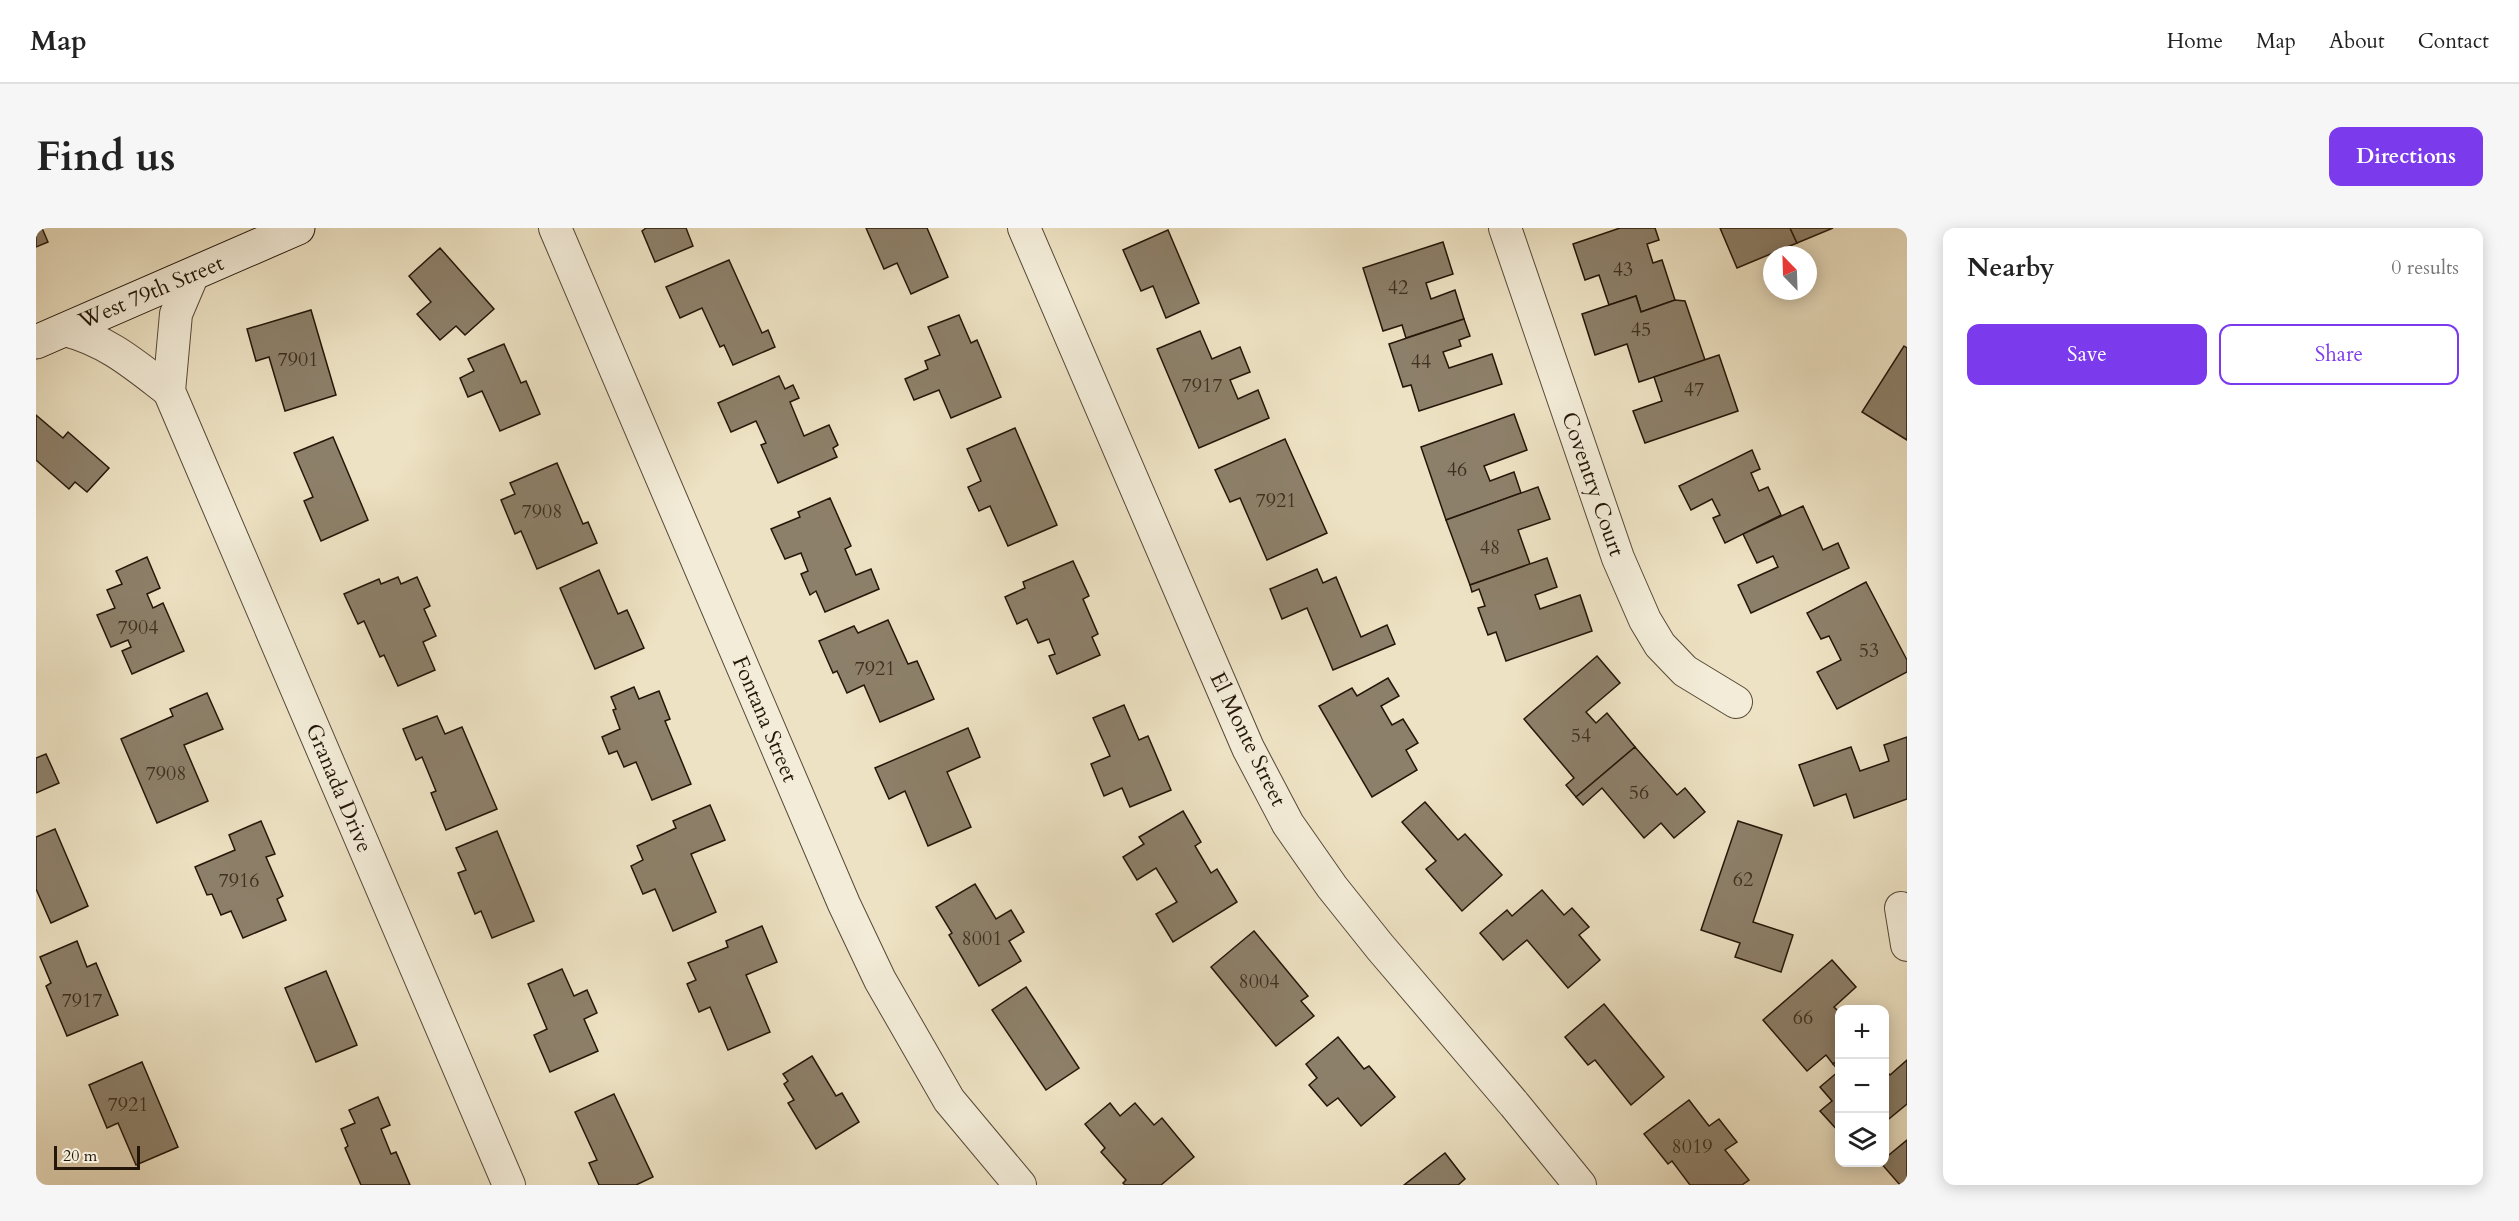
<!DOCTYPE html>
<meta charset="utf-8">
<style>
body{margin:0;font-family:Cardo,serif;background:#f6f6f6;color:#222}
.controls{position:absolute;right:18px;bottom:18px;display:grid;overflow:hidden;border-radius:12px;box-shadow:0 3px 15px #0003}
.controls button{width:54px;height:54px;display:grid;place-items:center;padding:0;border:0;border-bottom:2px solid #e0e0e0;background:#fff;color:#222;font:30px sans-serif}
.compass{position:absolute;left:1727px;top:18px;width:54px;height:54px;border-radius:50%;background:#fff;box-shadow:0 3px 15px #0003;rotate:337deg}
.scale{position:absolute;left:18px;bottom:15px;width:86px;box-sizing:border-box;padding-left:6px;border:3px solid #241609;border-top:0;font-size:16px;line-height:21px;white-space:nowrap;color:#241609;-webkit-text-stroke:4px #f3ecd8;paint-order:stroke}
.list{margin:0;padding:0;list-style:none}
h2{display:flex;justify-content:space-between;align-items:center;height:78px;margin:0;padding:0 24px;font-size:26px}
h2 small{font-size:20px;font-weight:400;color:#767676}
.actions{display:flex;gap:12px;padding:18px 24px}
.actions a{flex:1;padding:14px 0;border:2px solid #7c3aed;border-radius:12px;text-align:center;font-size:21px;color:#7c3aed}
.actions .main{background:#7c3aed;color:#fff}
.icon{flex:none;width:33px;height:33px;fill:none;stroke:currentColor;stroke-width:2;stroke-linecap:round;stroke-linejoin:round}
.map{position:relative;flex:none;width:1871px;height:957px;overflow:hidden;border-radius:12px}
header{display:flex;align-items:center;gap:36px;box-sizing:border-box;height:84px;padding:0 30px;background:#fff;border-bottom:2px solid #e0e0e0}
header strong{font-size:28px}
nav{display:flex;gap:33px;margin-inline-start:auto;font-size:21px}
.intro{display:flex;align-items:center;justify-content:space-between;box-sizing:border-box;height:144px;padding:0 36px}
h1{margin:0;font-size:42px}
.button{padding:15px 27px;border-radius:12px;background:#7c3aed;color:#fff;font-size:21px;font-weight:700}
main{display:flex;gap:36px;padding:0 36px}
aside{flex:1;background:#fff;border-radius:12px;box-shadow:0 3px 15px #0003}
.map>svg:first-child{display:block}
.building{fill:#8d806a;stroke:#241609;stroke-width:1.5}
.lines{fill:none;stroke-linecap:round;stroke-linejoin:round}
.street-casing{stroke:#564938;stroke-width:34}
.secondary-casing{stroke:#241609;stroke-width:35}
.street{stroke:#f3ecd8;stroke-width:32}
.secondary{stroke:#f3ecd8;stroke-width:33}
.labels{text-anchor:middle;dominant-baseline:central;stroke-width:5;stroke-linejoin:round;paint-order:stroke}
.number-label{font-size:20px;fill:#3e3021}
.street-label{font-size:22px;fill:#241609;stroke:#f3ecd8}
</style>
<header>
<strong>Map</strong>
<nav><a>Home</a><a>Map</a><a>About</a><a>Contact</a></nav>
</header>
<div class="intro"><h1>Find us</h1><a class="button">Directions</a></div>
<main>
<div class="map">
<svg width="1871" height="957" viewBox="0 0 1871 957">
<rect width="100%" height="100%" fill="#ede2c3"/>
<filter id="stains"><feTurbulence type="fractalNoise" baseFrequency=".00333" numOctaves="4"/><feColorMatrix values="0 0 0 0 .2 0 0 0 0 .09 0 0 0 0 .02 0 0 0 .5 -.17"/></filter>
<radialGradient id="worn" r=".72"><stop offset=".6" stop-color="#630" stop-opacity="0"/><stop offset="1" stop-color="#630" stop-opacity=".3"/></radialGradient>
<g class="building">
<polygon points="0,0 6,0 12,14 0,19"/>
<polygon points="610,0 650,0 657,18 619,34 606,3"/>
<polygon points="830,0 891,0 912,49 875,66 861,35 848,41"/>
<polygon points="1584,0 1619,0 1623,12 1611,16 1617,35 1626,32 1639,72 1605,84 1600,68 1573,77 1563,47 1549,52 1537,16"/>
<polygon points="1684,0 1754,0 1761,15 1701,40"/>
<polygon points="1754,0 1797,0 1761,15"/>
<polygon points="1132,2 1163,75 1130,90 1117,58 1105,63 1087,22"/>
<polygon points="1407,14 1417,46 1390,55 1395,71 1419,62 1428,91 1370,110 1366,97 1347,103 1327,40"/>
<polygon points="404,20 458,81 429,107 420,98 404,112 381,86 395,74 373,48"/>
<polygon points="693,32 726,105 732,102 739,119 697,137 688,117 684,119 666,80 644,90 630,59"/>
<polygon points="1600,68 1605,84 1639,72 1649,73 1669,132 1603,154 1591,116 1559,127 1546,86"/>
<polygon points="275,82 300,167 249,183 233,129 220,133 211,101"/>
<polygon points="923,87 935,115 941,112 965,169 915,190 903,162 878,172 869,151 892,141 889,133 904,127 892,99"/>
<polygon points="1428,91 1434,108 1423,112 1425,118 1407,124 1413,140 1456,126 1466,156 1383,183 1375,157 1367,159 1353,116"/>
<polygon points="1164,103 1176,131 1204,119 1214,144 1194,152 1202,171 1222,162 1233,190 1163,220 1121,121"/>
<polygon points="468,116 485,155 490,153 504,186 464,203 446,163 432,169 424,150 438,143 432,131"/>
<polygon points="1868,118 1871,120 1871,212 1826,184"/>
<polygon points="1683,127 1702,183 1609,215 1597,183 1626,173 1618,149"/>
<polygon points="743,148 749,161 757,157 763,170 754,174 768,208 793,197 802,217 797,220 801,229 742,255 725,217 730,215 720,193 695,204 682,175"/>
<polygon points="1478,186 1491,222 1448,238 1454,253 1478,244 1485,265 1410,292 1385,219"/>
<polygon points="0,187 27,210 32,204 73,240 51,264 39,254 33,261 0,232"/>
<polygon points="979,200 1021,297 972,318 954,278 943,283 932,259 945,253 931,221"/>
<polygon points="297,209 332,292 285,313 268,273 277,269 258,225"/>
<polygon points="1249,211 1291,305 1231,332 1204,270 1194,274 1179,242"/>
<polygon points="1716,222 1724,241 1715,245 1723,263 1732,259 1745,287 1689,315 1677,290 1684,287 1676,271 1655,282 1643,258"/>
<polygon points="521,235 547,296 552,294 561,315 501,341 485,303 479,306 465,272 479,266 474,255"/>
<polygon points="1502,259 1514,291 1482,302 1494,336 1434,357 1410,292"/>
<polygon points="794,270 815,318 809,321 820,347 835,341 843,361 789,384 780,363 774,367 765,346 772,343 765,325 749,331 735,301 764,289 762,284"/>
<polygon points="1767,278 1787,322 1802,315 1813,340 1715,385 1702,357 1742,339 1737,328 1721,335 1707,306"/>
<polygon points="111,329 124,360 111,366 117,380 127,375 148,423 96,446 86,423 95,419 92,412 75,419 61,387 79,380 71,362 86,356 80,343"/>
<polygon points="1511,330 1521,359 1499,367 1504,381 1544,367 1556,403 1470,433 1460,404 1452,407 1442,380 1449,378 1443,361 1436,364 1434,357"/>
<polygon points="1037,333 1053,368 1047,371 1062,406 1056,409 1064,427 1021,446 1013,428 1019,426 1013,411 1002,415 991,391 981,396 969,369 989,360 987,354"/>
<polygon points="1281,341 1287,355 1300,349 1325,409 1351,397 1359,416 1297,442 1271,380 1246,391 1234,361"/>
<polygon points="563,342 582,386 591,382 608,420 559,441 524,360"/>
<polygon points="362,349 365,356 381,349 394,378 388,381 400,408 387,414 399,442 362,458 348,427 344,429 328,393 322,396 308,366 343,351 345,356"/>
<polygon points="1830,354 1871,432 1871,444 1801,481 1781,444 1805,432 1793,408 1785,411 1771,385"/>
<polygon points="852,392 872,436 881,433 898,471 844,494 828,457 811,465 801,443 797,445 783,413 818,398 822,405"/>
<polygon points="1561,428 1584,455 1550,484 1560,495 1571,485 1599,519 1540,569 1530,557 1538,550 1488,491"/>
<polygon points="1352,450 1363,468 1345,478 1356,497 1367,491 1382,515 1370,522 1381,542 1336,569 1283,478 1316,460 1321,468"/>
<polygon points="598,459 603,471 623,463 634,491 629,493 655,556 616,572 600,534 588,539 581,523 573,526 566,509 584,501 577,482 580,481 575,469"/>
<polygon points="171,465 187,501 148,517 172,573 121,595 85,511 137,488 134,481"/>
<polygon points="1088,477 1103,512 1112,508 1135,562 1094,579 1086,560 1068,568 1055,536 1074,528 1057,490"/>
<polygon points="401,488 409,506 426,499 461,581 410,602 395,565 400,563 386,529 380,532 367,501"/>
<polygon points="932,500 944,529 911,544 935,599 892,618 869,563 853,571 839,540"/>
<polygon points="1871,509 1871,571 1818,590 1810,566 1778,578 1763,537 1815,519 1824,543 1853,533 1848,517"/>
<polygon points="1599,519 1641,567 1649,560 1669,584 1638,610 1625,595 1608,610 1566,560 1547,577 1540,569"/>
<polygon points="10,526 23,555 0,565 0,530"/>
<polygon points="1389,574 1422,612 1429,606 1466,647 1426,683 1390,641 1400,633 1366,594"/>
<polygon points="674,577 689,612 655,626 680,684 637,703 619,661 607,666 595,638 607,632 601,618 640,600 637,593"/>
<polygon points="1147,583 1165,614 1159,618 1175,645 1181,641 1201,674 1137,714 1120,686 1141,674 1120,640 1101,652 1087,629 1108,616 1103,609"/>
<polygon points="225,593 239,626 230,629 247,668 241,671 250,692 207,710 195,683 185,687 176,666 171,667 159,639 199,622 193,607"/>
<polygon points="1702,593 1746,607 1717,694 1757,707 1745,744 1699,729 1704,715 1665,702"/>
<polygon points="19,601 52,678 15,695 0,661 0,609"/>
<polygon points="461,603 498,693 456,710 445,683 439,686 422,645 430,642 420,620"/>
<polygon points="939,656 960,691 975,682 988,704 973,713 985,733 943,758 913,707 916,705 900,679"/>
<polygon points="1506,662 1528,687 1536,680 1553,699 1543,707 1564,732 1532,760 1491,712 1467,732 1444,705 1471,682 1476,688"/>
<polygon points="726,698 741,734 710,747 734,804 692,822 674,779 663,784 651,756 660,752 652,735 692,719 690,713"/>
<polygon points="1218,703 1272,768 1265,773 1278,788 1240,818 1175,739"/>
<polygon points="41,713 51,739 60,735 82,787 31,808 10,758 15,755 4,729"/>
<polygon points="1796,732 1820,759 1798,779 1804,785 1804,831 1797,836 1790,827 1771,843 1727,792"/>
<polygon points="526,741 538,768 551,762 561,785 548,791 562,823 514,844 498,807 511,801 492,756"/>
<polygon points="290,743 321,817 280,834 249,760"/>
<polygon points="990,759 1043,840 1010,862 956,782"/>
<polygon points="1568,776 1628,849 1595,877 1559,832 1552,837 1529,809"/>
<polygon points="1302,809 1328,841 1333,838 1359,869 1325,898 1302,870 1291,878 1273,857 1281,850 1270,836"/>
<polygon points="776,828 800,868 806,865 823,894 780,921 752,875 758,872 748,856 752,853 747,846"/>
<polygon points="1804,831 1804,905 1784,883 1796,873 1784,859 1803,843 1797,836"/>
<polygon points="1871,832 1871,876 1848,895 1848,841 1854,847"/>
<polygon points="106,834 142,919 100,937 82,895 71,900 53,857"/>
<polygon points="578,866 617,949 600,957 563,957 553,935 561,932 539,884"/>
<polygon points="342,869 354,897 345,901 355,926 360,924 374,957 325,957 309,920 312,918 305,901 319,895 313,882"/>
<polygon points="1653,872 1673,898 1683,891 1701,914 1689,922 1713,952 1706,957 1654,957 1636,933 1632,936 1608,906"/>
<polygon points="1074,875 1084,888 1099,875 1118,897 1126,890 1158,929 1125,957 1089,957 1087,955 1090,952 1065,924 1069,920 1049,896"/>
<polygon points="1871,912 1871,957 1864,957 1844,934 1848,934 1848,931"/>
<polygon points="1409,925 1429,951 1422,957 1368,957"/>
</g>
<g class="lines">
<g class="street-casing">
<g id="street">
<polyline points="519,0 808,676 844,752 913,872 984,957"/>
<polyline points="988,0 1212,520 1252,596 1296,659 1344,719 1478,876 1544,957"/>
<polyline points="1469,0 1582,330 1609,392 1624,417 1649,443 1700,474"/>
<polyline points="157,46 140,86 133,163 473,957"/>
<path d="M 29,102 C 72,113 99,137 133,163"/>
<polyline points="1865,680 1871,717"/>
</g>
</g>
<g class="secondary-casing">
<polyline id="secondary" points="0,114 262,0"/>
</g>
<use href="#street" class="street"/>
<use href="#secondary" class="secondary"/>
</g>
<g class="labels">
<g class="number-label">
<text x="1587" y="41">43</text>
<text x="1362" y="59">42</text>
<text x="1605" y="101">45</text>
<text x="262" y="131">7901</text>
<text x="1385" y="133">44</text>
<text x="1166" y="157">7917</text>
<text x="1658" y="161">47</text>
<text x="1421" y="241">46</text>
<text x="1240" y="272">7921</text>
<text x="506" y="283">7908</text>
<text x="1454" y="319">48</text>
<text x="102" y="399">7904</text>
<text x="1833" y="422">53</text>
<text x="839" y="440">7921</text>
<text x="1545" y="507">54</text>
<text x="130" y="545">7908</text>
<text x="1603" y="564">56</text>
<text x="1707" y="651">62</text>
<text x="203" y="652">7916</text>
<text x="946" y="710">8001</text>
<text x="1223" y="753">8004</text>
<text x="46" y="772">7917</text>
<text x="1767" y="789">66</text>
<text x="92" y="876">7921</text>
<text x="1656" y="918">8019</text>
</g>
<g class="street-label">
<text transform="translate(115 64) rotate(-23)">West 79th Street</text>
<text transform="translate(1557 256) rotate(71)">Coventry Court</text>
<text transform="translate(729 491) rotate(67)">Fontana Street</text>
<text transform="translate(1212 511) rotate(64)">El Monte Street</text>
<text transform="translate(303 560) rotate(67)">Granada Drive</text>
</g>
</g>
<rect width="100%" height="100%" filter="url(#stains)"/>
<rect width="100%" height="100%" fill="url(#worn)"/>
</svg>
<div class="controls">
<button>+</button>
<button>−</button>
<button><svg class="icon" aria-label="layers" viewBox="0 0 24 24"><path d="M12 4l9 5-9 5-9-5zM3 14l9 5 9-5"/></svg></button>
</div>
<svg class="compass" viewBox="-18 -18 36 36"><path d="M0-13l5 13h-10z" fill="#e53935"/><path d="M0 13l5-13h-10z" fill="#767676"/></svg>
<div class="scale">20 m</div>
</div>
<aside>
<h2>Nearby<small>0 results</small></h2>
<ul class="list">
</ul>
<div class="actions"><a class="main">Save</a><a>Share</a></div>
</aside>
</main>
